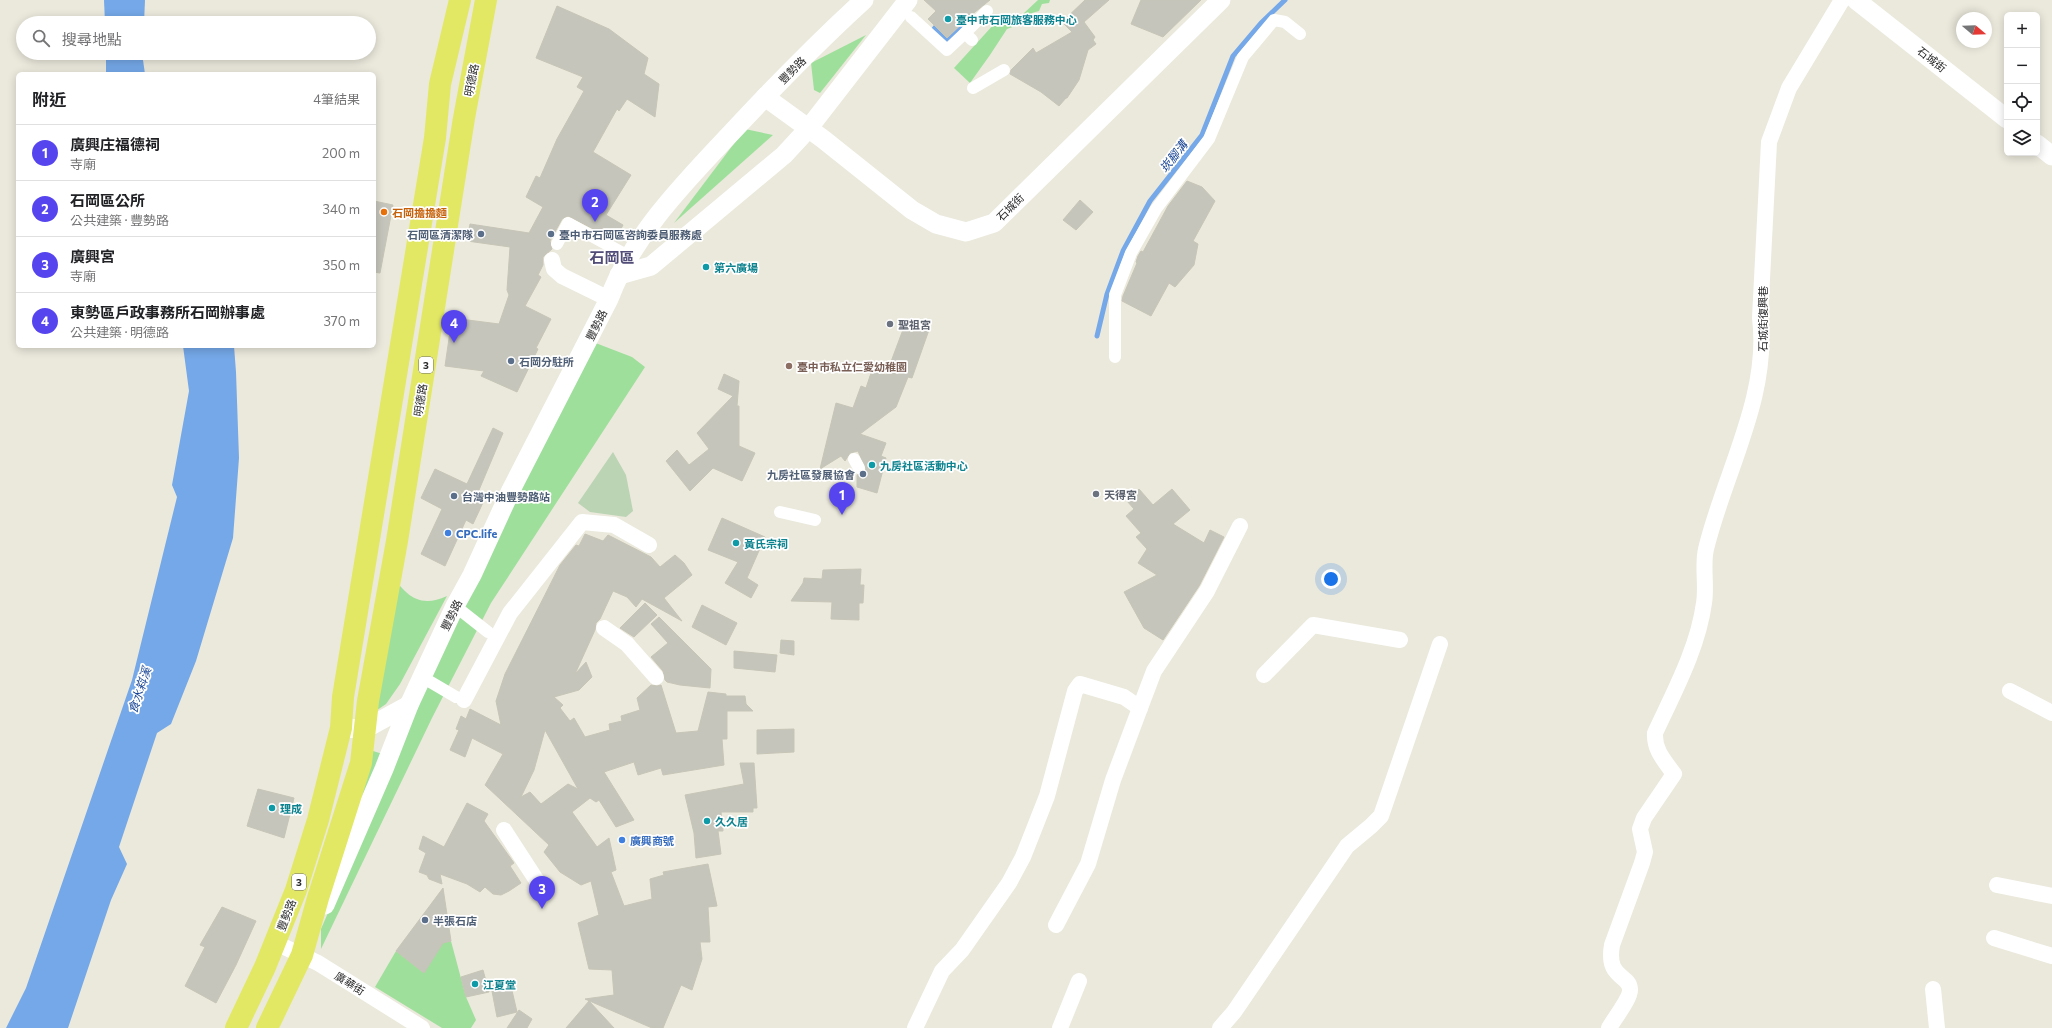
<!DOCTYPE html>
<html lang="zh-TW">
<meta charset="utf-8">
<style>
body{margin:0;font-family:Commissioner,"Noto Sans TC",sans-serif;background:#f6f6f6;color:#202124}
.controls{position:absolute;right:12px;top:12px;display:grid;overflow:hidden;border-radius:6px;box-shadow:0 2px 10px #0003}
.controls button{width:36px;height:36px;display:grid;place-items:center;padding:0;border:0;border-bottom:1px solid #e0e0e0;background:#fff;color:#202124;font:20px sans-serif}
.compass{position:absolute;left:1956px;top:12px;width:36px;height:36px;border-radius:50%;background:#fff;box-shadow:0 2px 10px #0003;rotate:109deg}
.you{position:absolute;left:1331px;top:579px;width:14px;height:14px;margin:-10px;border:3px solid #fff;border-radius:50%;background:#1a73e8;box-shadow:0 0 0 6px #1a73e833}
.badge{display:grid;place-items:center;width:26px;height:26px;border-radius:50%;background:#5645ef;color:#fff;font-size:13px;font-weight:700}
.pin{position:absolute;translate:-50% -33px;filter:drop-shadow(0 1px 2px #0008)}
.pin::after{content:'';position:absolute;top:21px;width:14px;height:12px;background:inherit;clip-path:polygon(0 0,100% 0,50% 100%)}
.list{margin:0;padding:0;list-style:none}
h2{display:flex;justify-content:space-between;align-items:center;height:52px;margin:0;padding:0 16px;font-size:17px}
h2 small{font-size:13px;font-weight:400;color:#757577}
.list li{display:grid;grid-template-columns:26px 1fr auto;gap:12px;align-items:center;box-sizing:border-box;height:56px;padding:0 16px;border-top:1px solid #e0e0e0}
.list b{display:block;font-size:15px;white-space:nowrap}
.list p{margin:0;font-size:13px;white-space:nowrap;color:#757577}
.list em{font-size:13px;font-style:normal;color:#757577}
.icon{flex:none;width:22px;height:22px;fill:none;stroke:currentColor;stroke-width:2;stroke-linecap:round;stroke-linejoin:round}
.map{position:relative;flex:none;width:2052px;height:1028px;overflow:hidden}
.search{position:absolute;background:#fff;box-shadow:0 2px 10px #0003;left:16px;top:16px;width:360px;height:44px;display:flex;align-items:center;gap:10px;box-sizing:border-box;padding:0 14px;border-radius:22px;color:#757577;font-size:15px}
.panel{position:absolute;background:#fff;box-shadow:0 2px 10px #0003;left:16px;top:72px;width:360px;height:276px;border-radius:6px}
.map>svg:first-child{display:block}
.green{fill:#9fdf9c}
.cemetery{fill:#bbd4b4}
.water{fill:#75a8e8}
.lines{fill:none;stroke-linecap:round;stroke-linejoin:round}
.stream{stroke:#75a8e8;stroke-width:5}
.building{fill:#c6c5bc;stroke:#c6c5b6;fill-rule:evenodd}
.pedestrian{stroke:#fff;stroke-width:12}
.minor{stroke:#fff;stroke-width:16}
.tertiary{stroke:#fff;stroke-width:19}
.primary{stroke:#e2e864;stroke-width:22}
.culture-dot{fill:#0f9aa8;stroke:#fff;stroke-width:1.5}
.food-dot{fill:#e8710a;stroke:#fff;stroke-width:1.5}
.service-dot{fill:#5c6f8a;stroke:#fff;stroke-width:1.5}
.worship-dot{fill:#6b7280;stroke:#fff;stroke-width:1.5}
.education-dot{fill:#8d6e63;stroke:#fff;stroke-width:1.5}
.shop-dot{fill:#3f7fe0;stroke:#fff;stroke-width:1.5}
.labels{text-anchor:middle;dominant-baseline:central;stroke-width:3.5;stroke-linejoin:round;paint-order:stroke}
.shield{fill:#fff;stroke:#6a6a6a;stroke-width:1}
.shield-label{font-size:10px;font-weight:bold;fill:#2a2a2a}
.culture-label{font-size:11px;font-weight:bold;fill:#0d838f;stroke:#fff;text-anchor:start}
.street-label{font-size:11px;fill:#2a2a2a;stroke:#fff}
.food-label{font-size:11px;font-weight:bold;fill:#c56008;stroke:#fff;text-anchor:start}
.service-label{font-size:11px;font-weight:bold;fill:#4e5e75;stroke:#fff;text-anchor:start}
.worship-label{font-size:11px;font-weight:bold;fill:#5b616d;stroke:#fff;text-anchor:start}
.education-label{font-size:11px;font-weight:bold;fill:#785e54;stroke:#fff;text-anchor:start}
.shop-label{font-size:11px;font-weight:bold;fill:#366cbe;stroke:#fff;text-anchor:start}
.water-label{font-size:12px;font-style:italic;fill:#154393;stroke:#fff}
.district-label{font-size:15px;font-weight:bold;fill:#514d78;stroke:#fff}
</style>
<div class="map">
<svg width="2052" height="1028" viewBox="0 0 2052 1028">
<rect width="100%" height="100%" fill="#ebe9dc"/>
<g class="green">
<polygon points="1038,0 1050,0 1049,3 1042,4 1039,11 1032,13 1030,18 1023,19 1018,25 1007,29 990,55 970,83 954,68 995,23 1007,21 1023,14"/>
<polygon points="866,35 820,93 814,90 811,63"/>
<polygon points="745,129 773,135 674,223"/>
<polygon points="593,342 632,357 645,367 491,603 432,718 321,949 321,929 390,769 415,700"/>
<path d="M 390,572 C 405,595 419,609 447,596 L 400,684 L 386,704 L 367,717 Z"/>
<polygon points="373,751 386,755 360,814 367,755"/>
<polygon points="451,941 466,997 476,1020 471,1028 442,1028 375,987 396,951 424,973 437,944"/>
</g>
<polygon class="cemetery" points="613,452 626,475 633,511 626,517 590,512 578,503"/>
<g class="water">
<polygon points="104,0 145,0 144,23 105,23"/>
<polygon points="970,16 972,18 946,45 930,30 934,25 947,38"/>
<polygon points="106,53 142,53 145,74 106,74"/>
<polygon points="183,346 234,346 236,372 239,458 233,538 196,661 171,724 157,733 119,847 127,864 111,900 68,1028 6,1028 26,988 132,680 177,497 172,485 189,391"/>
</g>
<g class="lines">
<polyline class="stream" points="1097,336 1107,294 1123,251 1150,201 1202,135 1233,56 1261,23 1285,0"/>
</g>
<g class="building">
<polygon points="924,0 990,0 970,16 947,38 928,19 936,11"/>
<polygon points="1085,0 1109,0 1084,22 1095,37 1093,40 1096,44 1088,50 1079,80 1067,98 1066,98 1059,106 1041,92 1010,74 1011,70 1033,48 1036,53 1072,32 1062,22"/>
<polygon points="1141,0 1201,0 1163,37 1131,24"/>
<polygon points="557,6 609,29 648,58 644,74 659,84 655,117 627,99 619,111 617,109 593,152 631,175 606,215 623,225 615,240 568,216 562,219 550,241 552,249 543,257 543,265 538,275 541,277 525,306 551,319 536,348 538,349 517,392 481,376 484,371 445,366 452,318 499,324 509,295 507,290 510,247 467,241 470,224 529,233 543,207 526,197 536,176 540,178 557,139 584,91 577,87 583,77 536,58"/>
<polygon points="1187,181 1202,187 1215,201 1193,241 1198,244 1194,265 1175,287 1169,283 1151,316 1122,301 1123,296 1137,263 1136,262 1138,256 1141,251 1143,252 1168,206"/>
<polygon points="1080,200 1093,212 1076,230 1063,220"/>
<polygon points="374,201 393,205 380,273 374,272"/>
<polygon points="907,319 930,327 912,378 908,377 896,407 860,434 886,443 881,456 886,458 877,493 857,487 857,475 863,474 866,469 858,451 850,453 845,461 841,456 820,469 836,403 853,408 861,386 866,388 872,370 886,375"/>
<polygon points="724,374 739,381 737,406 739,406 739,446 755,453 742,481 713,468 690,491 666,461 677,450 689,465 709,449 697,433 733,396 718,389"/>
<polygon points="493,428 503,433 479,490 487,494 473,524 466,520 445,566 421,554 442,509 421,498 435,469 467,484"/>
<polygon points="1139,489 1153,505 1172,489 1190,510 1173,524 1204,543 1210,530 1224,537 1199,586 1163,640 1144,628 1124,592 1157,575 1138,563 1147,549 1136,537 1141,533 1126,516 1134,509 1127,501"/>
<polygon points="722,518 765,537 747,578 758,585 751,598 725,583 738,562 708,550"/>
<path d="M 585,534 L 603,541 L 608,535 L 651,557 L 660,567 L 675,555 L 684,563 L 692,575 L 664,598 L 682,621 L 642,599 L 636,607 L 627,597 L 613,591 L 600,619 L 596,623 L 595,630 L 575,674 L 586,662 L 592,677 L 579,690 L 554,697 L 563,705 L 560,708 L 570,721 L 574,718 L 585,737 L 610,730 L 609,724 L 622,721 L 621,716 L 640,710 L 637,698 L 651,685 L 657,686 L 661,685 L 676,733 L 698,731 L 708,692 L 726,694 L 726,696 L 745,696 L 746,704 L 753,711 L 727,711 L 727,739 L 722,739 L 724,765 L 663,775 L 661,768 L 638,775 L 634,762 L 604,772 L 634,820 L 616,827 L 599,800 L 596,802 L 590,798 L 572,812 L 597,847 L 609,838 L 616,870 L 611,872 L 624,906 L 652,899 L 650,879 L 664,875 L 663,872 L 708,864 L 717,906 L 708,907 L 710,942 L 700,942 L 702,959 L 692,990 L 681,985 L 663,1028 L 652,1028 L 585,999 L 614,995 L 612,970 L 589,969 L 578,923 L 599,915 L 591,881 L 581,885 L 560,872 L 544,852 L 549,845 L 485,785 L 503,754 L 472,738 L 465,757 L 450,750 L 459,730 L 456,729 L 461,716 L 466,719 L 470,709 L 501,725 L 496,701 L 505,674 L 560,565 L 576,545 L 579,546 ZM 545,730 L 578,789 L 568,784 L 541,804 L 530,792 L 521,797 L 534,770 Z"/>
<polygon points="861,569 860,585 864,585 863,603 859,603 859,620 831,619 832,602 791,601 803,583 804,578 822,579 823,570"/>
<polygon points="645,603 657,615 634,637 620,628"/>
<polygon points="702,605 737,623 726,645 692,627"/>
<polygon points="659,617 711,669 710,688 680,685 667,682 665,680 663,671 651,657 668,643 651,624"/>
<polygon points="781,640 794,641 794,655 780,653"/>
<polygon points="734,651 777,655 775,672 734,668"/>
<polygon points="794,729 794,752 757,754 757,730"/>
<polygon points="740,763 754,763 757,808 753,808 753,812 721,812 723,831 718,831 721,854 696,858 694,833 685,795 744,784"/>
<polygon points="258,789 294,798 284,838 247,826"/>
<polygon points="467,803 488,814 484,821 514,863 510,866 521,883 509,891 501,895 493,894 485,887 480,892 467,884 440,874 442,884 429,879 427,875 419,872 426,853 419,849 423,836 444,847"/>
<polygon points="443,888 451,941 443,943 424,973 396,951"/>
<polygon points="222,907 256,921 236,965 216,1003 185,986 205,947 200,945"/>
<polygon points="483,970 489,992 466,997 461,977"/>
<polygon points="510,982 517,1012 497,1017 491,986"/>
<polygon points="589,1001 614,1028 566,1028"/>
<polygon points="519,1010 532,1019 527,1028 507,1028"/>
</g>
<g class="lines">
<g class="pedestrian">
<polyline points="911,17 947,50 965,33 972,40"/>
<polyline points="965,33 987,11"/>
<polyline points="973,88 1004,70"/>
<polyline points="557,244 568,223 630,257"/>
<polyline points="1115,357 1115,295 1131,253 1156,209 1209,139 1243,57 1274,20 1285,22 1300,34"/>
<polyline points="854,459 859,468"/>
<polyline points="780,512 815,520"/>
<polyline points="455,606 488,632"/>
<polyline points="422,677 456,697"/>
</g>
<g class="minor">
<polyline points="552,260 554,269 562,276 609,299"/>
<polyline points="604,628 627,644 656,677"/>
<polyline points="1264,675 1313,625 1400,640"/>
<polyline points="2010,691 2052,713"/>
<polyline points="464,700 510,613 582,522 614,525 649,545"/>
<polyline points="504,830 539,884"/>
<polyline points="1997,885 2052,896"/>
<polyline points="1056,925 1088,864 1113,780 1140,708"/>
<polyline points="1994,938 2052,956"/>
<polyline points="276,943 318,963 422,1028"/>
<polyline points="1933,989 1937,1028"/>
<polyline points="915,1028 942,971 962,950 1009,883 1023,857 1047,796 1075,691 1080,684 1124,697 1140,708 1154,671 1207,591 1240,526"/>
<polyline points="1060,1028 1079,981"/>
<polyline points="1220,1028 1234,1012 1347,846 1371,826 1381,816 1440,644"/>
<path d="M 1609,1028 C 1614,1019 1631,998 1630,989 C 1629,974 1606,979 1612,945 L 1642,863 L 1645,852 L 1640,829 L 1644,818 L 1674,774 C 1664,760 1654,750 1655,733 C 1674,692 1698,648 1704,603 C 1707,585 1702,566 1706,549 C 1724,474 1770,396 1760,318 L 1769,142 L 1789,88 L 1842,0"/>
</g>
<g class="tertiary">
<polyline points="1856,0 2007,119"/>
<polyline points="765,97 823,139 912,210 936,224 966,232 994,223 1221,0"/>
<polyline points="2037,144 2052,156"/>
<polyline points="619,275 651,266 784,155 808,129 908,0"/>
<polyline points="341,728 365,729 409,705"/>
<path d="M 325,905 L 384,769 L 409,705 L 455,606 L 472,575 L 511,490 L 609,299 C 633,234 686,181 733,131 C 775,86 818,42 864,0"/>
</g>
<g class="primary">
<polyline points="236,1028 265,967 296,890 318,820 341,728 343,697 435,138 440,84 460,0"/>
<polyline points="267,1028 302,955 318,898 361,763 368,701 397,541 464,118 486,0"/>
</g>
</g>
<g class="culture-dot">
<circle cx="948" cy="19" r="4"/>
<circle cx="706" cy="267" r="4"/>
<circle cx="872" cy="465" r="4"/>
<circle cx="736" cy="543" r="4"/>
<circle cx="272" cy="808" r="4"/>
<circle cx="707" cy="821" r="4"/>
<circle cx="475" cy="984" r="4"/>
</g>
<circle class="food-dot" cx="384" cy="212" r="4"/>
<g class="service-dot">
<circle cx="481" cy="234" r="4"/>
<circle cx="551" cy="234" r="4"/>
<circle cx="511" cy="361" r="4"/>
<circle cx="863" cy="474" r="4"/>
<circle cx="454" cy="496" r="4"/>
<circle cx="425" cy="920" r="4"/>
</g>
<g class="worship-dot">
<circle cx="890" cy="324" r="4"/>
<circle cx="1096" cy="494" r="4"/>
</g>
<circle class="education-dot" cx="789" cy="366" r="4"/>
<g class="shop-dot">
<circle cx="448" cy="533" r="4"/>
<circle cx="622" cy="840" r="4"/>
</g>
<g class="labels">
<g class="shield">
<rect x="419" y="357" width="14" height="16" rx="3"/>
<rect x="292" y="874" width="14" height="16" rx="3"/>
</g>
<g class="shield-label">
<text x="426" y="365">3</text>
<text x="299" y="882">3</text>
</g>
<g class="culture-label">
<text x="956" y="19">臺中市石岡旅客服務中心</text>
<text x="714" y="267">第六廣場</text>
<text x="880" y="465">九房社區活動中心</text>
<text x="744" y="543">黃氏宗祠</text>
<text x="280" y="808">理成</text>
<text x="715" y="821">久久居</text>
<text x="483" y="984">江夏堂</text>
</g>
<g class="street-label">
<text transform="translate(1932 59) rotate(38)">石城街</text>
<text transform="translate(792 70) rotate(-45)">豐勢路</text>
<text transform="translate(471 80) rotate(-79)">明德路</text>
<text transform="translate(1010 207) rotate(-45)">石城街</text>
<text transform="translate(1762 319) rotate(-90)">石城街復興巷</text>
<text transform="translate(596 325) rotate(-64)">豐勢路</text>
<text transform="translate(420 400) rotate(-81)">明德路</text>
<text transform="translate(451 615) rotate(-64)">豐勢路</text>
<text transform="translate(286 915) rotate(-69)">豐勢路</text>
<text transform="translate(350 983) rotate(32)">廣華街</text>
</g>
<g class="food-label">
<text x="392" y="212">石岡擔擔麵</text>
</g>
<g class="service-label">
<text x="473" y="234" text-anchor="end">石岡區清潔隊</text>
<text x="559" y="234">臺中市石岡區咨詢委員服務處</text>
<text x="519" y="361">石岡分駐所</text>
<text x="855" y="474" text-anchor="end">九房社區發展協會</text>
<text x="462" y="496">台灣中油豐勢路站</text>
<text x="433" y="920">半張石店</text>
</g>
<g class="worship-label">
<text x="898" y="324">聖祖宮</text>
<text x="1104" y="494">天得宮</text>
</g>
<g class="education-label">
<text x="797" y="366">臺中市私立仁愛幼稚園</text>
</g>
<g class="shop-label">
<text x="456" y="533">CPC.life</text>
<text x="630" y="840">廣興商號</text>
</g>
<g class="water-label">
<text transform="translate(1173 156) rotate(-52)">崁腳溝</text>
<text transform="translate(139 690) rotate(-72)">食水嵙溪</text>
</g>
<g class="district-label">
<text x="612" y="257">石岡區</text>
</g>
</g>
</svg>
<div class="controls">
<button>+</button>
<button>−</button>
<button><svg class="icon" aria-label="locate" viewBox="0 0 24 24"><circle cx="12" cy="12" r="6"/><path d="M12 2v4M12 18v4M2 12h4M18 12h4"/></svg></button>
<button><svg class="icon" aria-label="layers" viewBox="0 0 24 24"><path d="M12 4l9 5-9 5-9-5zM3 14l9 5 9-5"/></svg></button>
</div>
<svg class="compass" viewBox="-18 -18 36 36"><path d="M0-13l5 13h-10z" fill="#e53935"/><path d="M0 13l5-13h-10z" fill="#757577"/></svg>
<div class="you"></div>
<div class="pin badge" style="left:842px;top:515px">1</div>
<div class="pin badge" style="left:595px;top:222px">2</div>
<div class="pin badge" style="left:542px;top:909px">3</div>
<div class="pin badge" style="left:454px;top:343px">4</div>
<div class="search"><svg class="icon" aria-label="search" viewBox="0 0 24 24"><circle cx="10" cy="10" r="6"/><path d="M15 15l6 6"/></svg>搜尋地點</div>
<section class="panel">
<h2>附近<small>4筆結果</small></h2>
<ul class="list">
<li><span class="badge">1</span><div><b>廣興庄福德祠</b><p>寺廟</p></div><em>200 m</em></li>
<li><span class="badge">2</span><div><b>石岡區公所</b><p>公共建築 · 豐勢路</p></div><em>340 m</em></li>
<li><span class="badge">3</span><div><b>廣興宮</b><p>寺廟</p></div><em>350 m</em></li>
<li><span class="badge">4</span><div><b>東勢區戶政事務所石岡辦事處</b><p>公共建築 · 明德路</p></div><em>370 m</em></li>
</ul>
</section>
</div>
